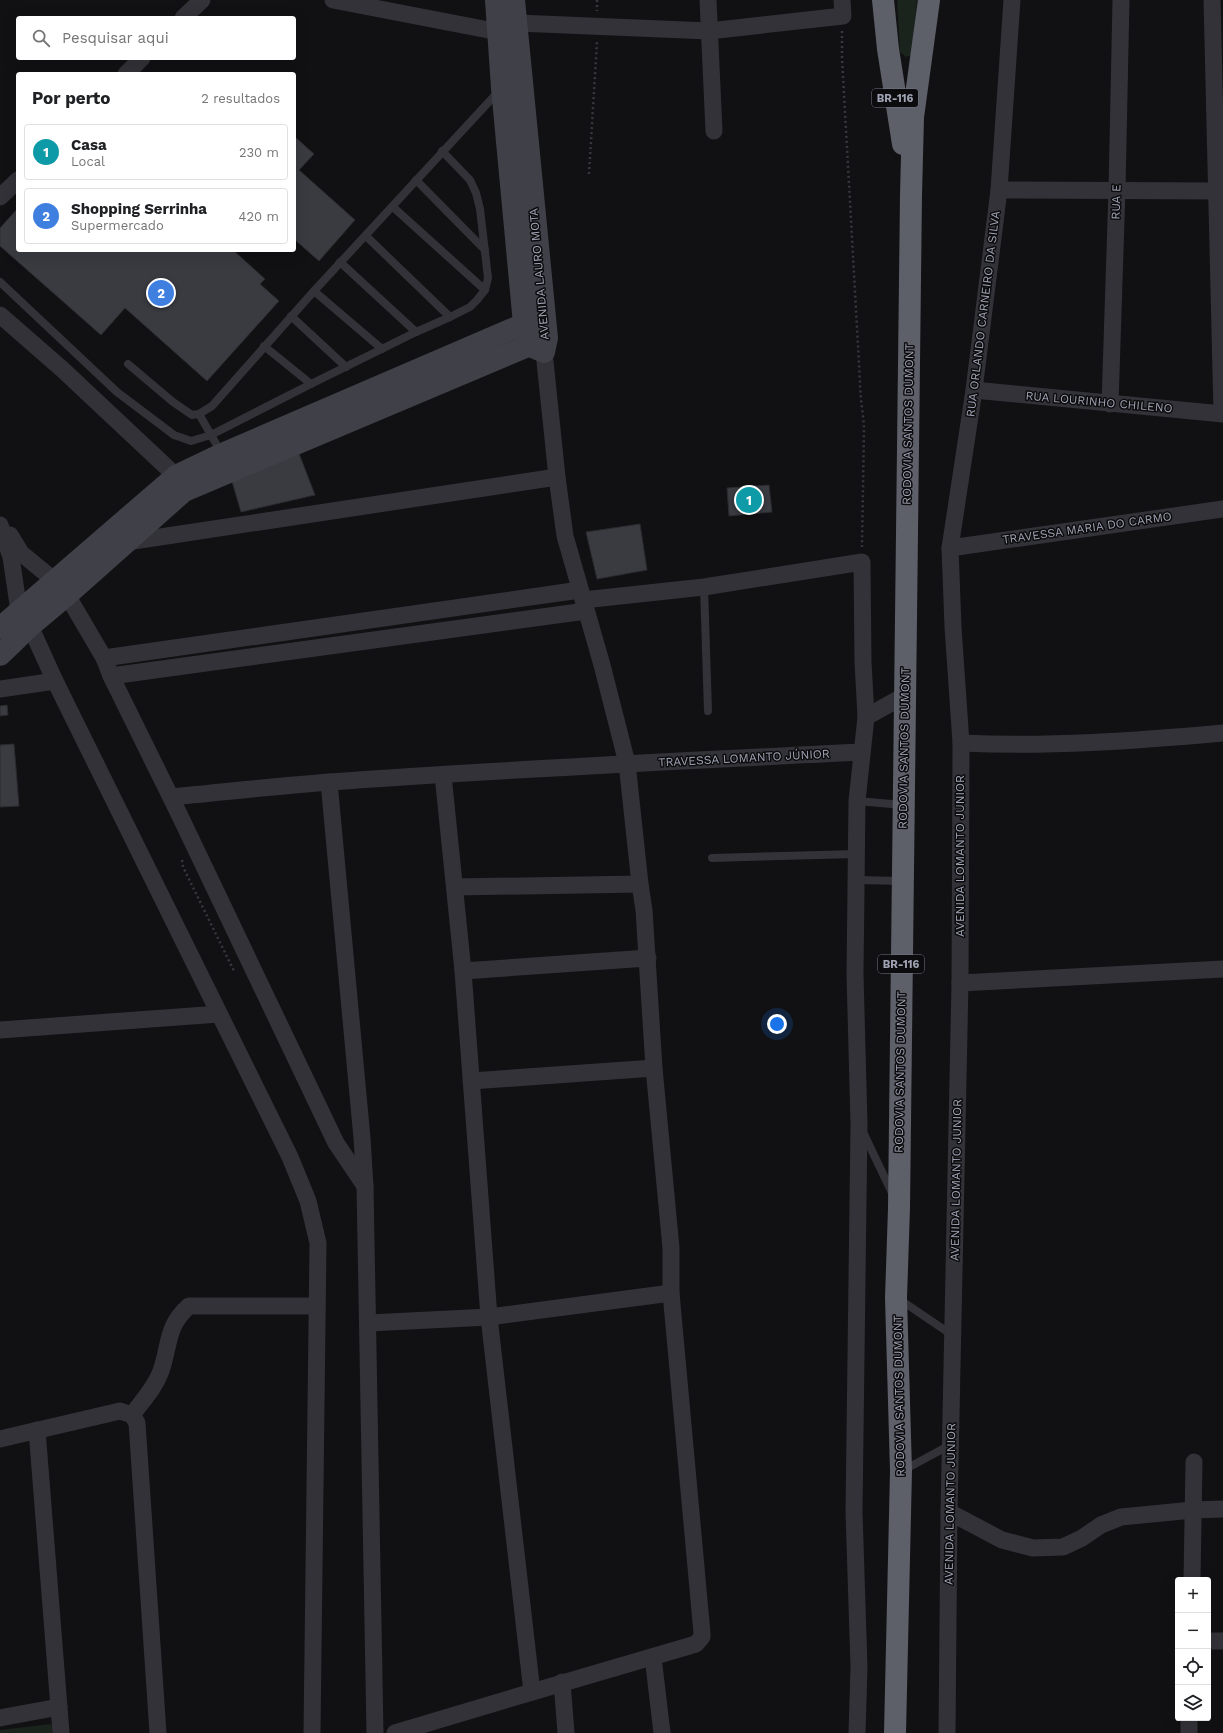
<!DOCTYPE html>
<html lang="pt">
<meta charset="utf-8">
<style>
body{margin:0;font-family:"Work Sans",sans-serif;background:#f2f2f2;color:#202124}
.controls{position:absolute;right:12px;bottom:12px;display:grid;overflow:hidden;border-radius:4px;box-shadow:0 4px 16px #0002}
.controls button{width:36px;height:36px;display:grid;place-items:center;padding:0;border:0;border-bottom:1px solid #e0e0e0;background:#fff;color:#202124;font:20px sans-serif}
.you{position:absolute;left:777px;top:1024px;width:14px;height:14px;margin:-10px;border:3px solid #fff;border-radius:50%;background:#1a73e8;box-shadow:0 0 0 6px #1a73e833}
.badge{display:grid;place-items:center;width:26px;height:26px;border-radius:50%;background:#db2777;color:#fff;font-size:13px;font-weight:700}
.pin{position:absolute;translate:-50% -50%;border:2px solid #fff;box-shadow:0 1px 4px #0006}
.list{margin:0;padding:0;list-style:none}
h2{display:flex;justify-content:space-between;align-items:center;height:52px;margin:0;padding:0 16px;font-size:17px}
h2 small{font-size:13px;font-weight:400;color:#757577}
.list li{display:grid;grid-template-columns:26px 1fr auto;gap:12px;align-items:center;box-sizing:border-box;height:56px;margin:0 8px 8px;padding:0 8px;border:1px solid #e0e0e0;border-radius:4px}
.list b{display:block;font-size:15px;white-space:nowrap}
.list p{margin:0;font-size:13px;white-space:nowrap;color:#757577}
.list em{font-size:13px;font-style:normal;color:#757577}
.icon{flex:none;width:22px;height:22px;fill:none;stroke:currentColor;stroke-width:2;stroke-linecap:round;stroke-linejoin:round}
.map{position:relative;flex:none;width:1223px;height:1733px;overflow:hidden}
.search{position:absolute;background:#fff;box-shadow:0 4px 16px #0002;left:16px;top:16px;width:280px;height:44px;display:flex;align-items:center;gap:10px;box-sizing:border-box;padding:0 14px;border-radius:4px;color:#757577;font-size:15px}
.panel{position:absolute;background:#fff;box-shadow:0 4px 16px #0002;left:16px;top:72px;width:280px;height:180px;border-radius:4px}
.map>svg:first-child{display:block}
.green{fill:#1b231d}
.building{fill:#3a3b41;stroke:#2b2b2f}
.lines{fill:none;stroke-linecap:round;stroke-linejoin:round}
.path{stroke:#37393f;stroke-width:2.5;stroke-dasharray:2 3;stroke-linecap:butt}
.lane{stroke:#323238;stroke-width:8}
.street{stroke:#323238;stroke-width:17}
.secondary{stroke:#3f4048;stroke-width:22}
.highway{stroke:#5d5f69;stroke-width:22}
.labels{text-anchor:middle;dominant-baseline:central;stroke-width:3;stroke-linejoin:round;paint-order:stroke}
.shield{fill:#0c0c0e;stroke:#747683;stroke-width:1}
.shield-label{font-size:11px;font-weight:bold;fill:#a1a4b5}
.street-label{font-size:12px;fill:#a1a4b5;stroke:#0c0c0e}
</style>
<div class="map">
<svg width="1223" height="1733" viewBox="0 0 1223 1733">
<rect width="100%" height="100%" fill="#111113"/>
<g class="green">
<polygon points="897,0 917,0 912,55 906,57 900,52"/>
<polygon points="51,1724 53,1733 0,1733 0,1730"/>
</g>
<g class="building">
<polygon points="294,136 314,154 299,170 355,220 319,261 294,239"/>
<polygon points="18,208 18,250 233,250 265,279 260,284 279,301 207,381 125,308 101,335 0,246 0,228"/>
<polygon points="298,451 315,495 241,512 231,478"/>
<polygon points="769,485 772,512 729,516 727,488"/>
<polygon points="640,524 647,570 597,579 586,532"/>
<polygon points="7,705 8,715 0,716 0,706"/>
<polygon points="14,744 19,806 0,807 0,745"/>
</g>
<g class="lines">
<g class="path">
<polyline points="597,0 597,11"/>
<path d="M 842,31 L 842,58 L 860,382 C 860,397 863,412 864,427 L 862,547"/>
<polyline points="589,174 597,42"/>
<polyline points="182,860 183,867 234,971"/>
</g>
<g class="lane">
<polyline points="416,180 485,250"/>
<polyline points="393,207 485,290"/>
<polyline points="366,236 450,317"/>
<polyline points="340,262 416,332"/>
<polyline points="0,282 117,392 174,435 191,441 211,435 311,384 416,332 450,317 470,307 477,300 485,290 488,278 480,209 476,193 470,180 442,151"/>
<polyline points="314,291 382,349"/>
<polyline points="291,316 346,367"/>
<polyline points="264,346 311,384"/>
<polyline points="128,364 173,402 192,415 199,414"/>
<polyline points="222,454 199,414 212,406 314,291 498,92"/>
<polyline points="704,587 708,711"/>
<polyline points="857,801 903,805"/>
<polyline points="712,858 857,854"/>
<polyline points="857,880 902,881"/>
<polyline points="863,1132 893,1195"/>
<polyline points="899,1299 952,1335"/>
<polyline points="902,1471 950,1445"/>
</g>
<g class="street">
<polyline points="333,0 509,34"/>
<polyline points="708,0 714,131"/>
<polyline points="1212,0 1222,413"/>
<polyline points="183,18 202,0"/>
<polyline points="517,23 709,31 843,16 842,0"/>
<polyline points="126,74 142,58"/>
<polyline points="999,190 1216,191"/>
<polyline points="0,197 18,180"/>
<polyline points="0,315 62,369 176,476"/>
<polyline points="974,390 1223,414"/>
<polyline points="1110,404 1117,190 1121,0"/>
<polyline points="0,525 11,557 19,611 30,626 55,681 290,1157 308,1201 318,1243 312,1733"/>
<polyline points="10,535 21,553 55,581 67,595 104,658 111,676 180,816 336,1143 365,1186"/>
<polyline points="127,542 557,477"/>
<polyline points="950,548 1223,509"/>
<polyline points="583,600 704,587 862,562 863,662 866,717 857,801 855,974 859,1124 854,1512 859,1667 857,1733"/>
<polyline points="104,658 580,590"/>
<polyline points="111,676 586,611"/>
<polyline points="0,689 55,681"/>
<polyline points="866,717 904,696"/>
<path d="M 961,743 C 1048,747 1136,741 1223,733"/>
<polyline points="329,782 362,1138 365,1186 375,1733"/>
<path d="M 171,797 C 224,792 277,786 330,782 C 507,769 684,761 861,752"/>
<polyline points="455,887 640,884"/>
<polyline points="463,971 648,958"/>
<polyline points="960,983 1223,969"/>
<polyline points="0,1030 219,1014"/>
<polyline points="471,1081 654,1068"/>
<polyline points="369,1323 489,1317 671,1293"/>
<path d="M 132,1415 C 142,1401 155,1388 161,1371 C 170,1345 166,1326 189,1306 L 316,1306"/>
<polyline points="37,1430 61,1733"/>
<polyline points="0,1439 120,1411 132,1415 137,1423 158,1733"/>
<polyline points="949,1512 1002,1540 1033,1548 1063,1547 1082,1538 1101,1525 1121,1517 1193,1510 1223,1509"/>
<polyline points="1192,1580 1194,1462"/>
<polyline points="1208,1641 1223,1641"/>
<polyline points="653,1657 662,1733"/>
<polyline points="562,1682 566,1733"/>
<polyline points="532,1692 696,1644 702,1637 702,1633 671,1293 671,1248 654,1068 644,910 640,884 627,763 602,665 565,536 557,477 544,352"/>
<polyline points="0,1718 59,1707"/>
<polyline points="395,1733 532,1692 489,1317 463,971 443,775"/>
<polyline points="947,1733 949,1512 960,983 961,743 953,627 950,548 974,390 999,190 1012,0"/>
<polyline points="1189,1733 1189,1718"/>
</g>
<g class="secondary">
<polyline points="496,0 502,88 524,324 528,345 544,352 547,338 514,0"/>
<polyline points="0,628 176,476 222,454 524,324 537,320"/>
<polyline points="0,655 30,626 67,595 184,491 542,340"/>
</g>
<g class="highway">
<polyline points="883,0 888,49 903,144"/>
<polyline points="895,1733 901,1471 896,1298 899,1208 911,195 913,117 929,0"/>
</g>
</g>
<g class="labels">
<g class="shield">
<rect x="872" y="89" width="46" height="18" rx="3"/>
<rect x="878" y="955" width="46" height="18" rx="3"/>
</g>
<g class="shield-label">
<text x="895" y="98">BR-116</text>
<text x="901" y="964">BR-116</text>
</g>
<g class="street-label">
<text transform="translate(1116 202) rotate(-88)">RUA E</text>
<text transform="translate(539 274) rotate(-95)">AVENIDA LAURO MOTA</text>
<text transform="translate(983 314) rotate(-83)">RUA ORLANDO CARNEIRO DA SILVA</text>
<text transform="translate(1099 402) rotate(5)">RUA LOURINHO CHILENO</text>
<text transform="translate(908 424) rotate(-89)">RODOVIA SANTOS DUMONT</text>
<text transform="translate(1087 528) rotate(-8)">TRAVESSA MARIA DO CARMO</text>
<text transform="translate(904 748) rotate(-89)">RODOVIA SANTOS DUMONT</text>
<text transform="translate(744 758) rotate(-3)">TRAVESSA LOMANTO JÚNIOR</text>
<text transform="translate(960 856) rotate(-90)">AVENIDA LOMANTO JUNIOR</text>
<text transform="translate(900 1072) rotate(-89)">RODOVIA SANTOS DUMONT</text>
<text transform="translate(956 1180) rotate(-89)">AVENIDA LOMANTO JUNIOR</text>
<text transform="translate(899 1396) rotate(-91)">RODOVIA SANTOS DUMONT</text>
<text transform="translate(950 1504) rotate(-89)">AVENIDA LOMANTO JUNIOR</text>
</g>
</g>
</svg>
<div class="controls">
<button>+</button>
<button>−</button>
<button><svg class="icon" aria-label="locate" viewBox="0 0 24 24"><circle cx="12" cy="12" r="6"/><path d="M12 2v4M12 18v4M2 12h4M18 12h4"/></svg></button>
<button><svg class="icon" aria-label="layers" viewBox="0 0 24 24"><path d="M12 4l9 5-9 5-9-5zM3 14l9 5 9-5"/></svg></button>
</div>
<div class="you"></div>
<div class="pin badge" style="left:749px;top:500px;background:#0f9aa8">1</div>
<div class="pin badge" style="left:161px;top:293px;background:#3f7fe0">2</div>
<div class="search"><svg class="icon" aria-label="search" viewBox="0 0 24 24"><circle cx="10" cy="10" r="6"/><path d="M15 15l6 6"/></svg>Pesquisar aqui</div>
<section class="panel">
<h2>Por perto<small>2 resultados</small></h2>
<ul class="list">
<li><span class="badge" style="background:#0f9aa8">1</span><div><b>Casa</b><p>Local</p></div><em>230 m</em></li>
<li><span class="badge" style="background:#3f7fe0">2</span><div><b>Shopping Serrinha</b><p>Supermercado</p></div><em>420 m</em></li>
</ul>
</section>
</div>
